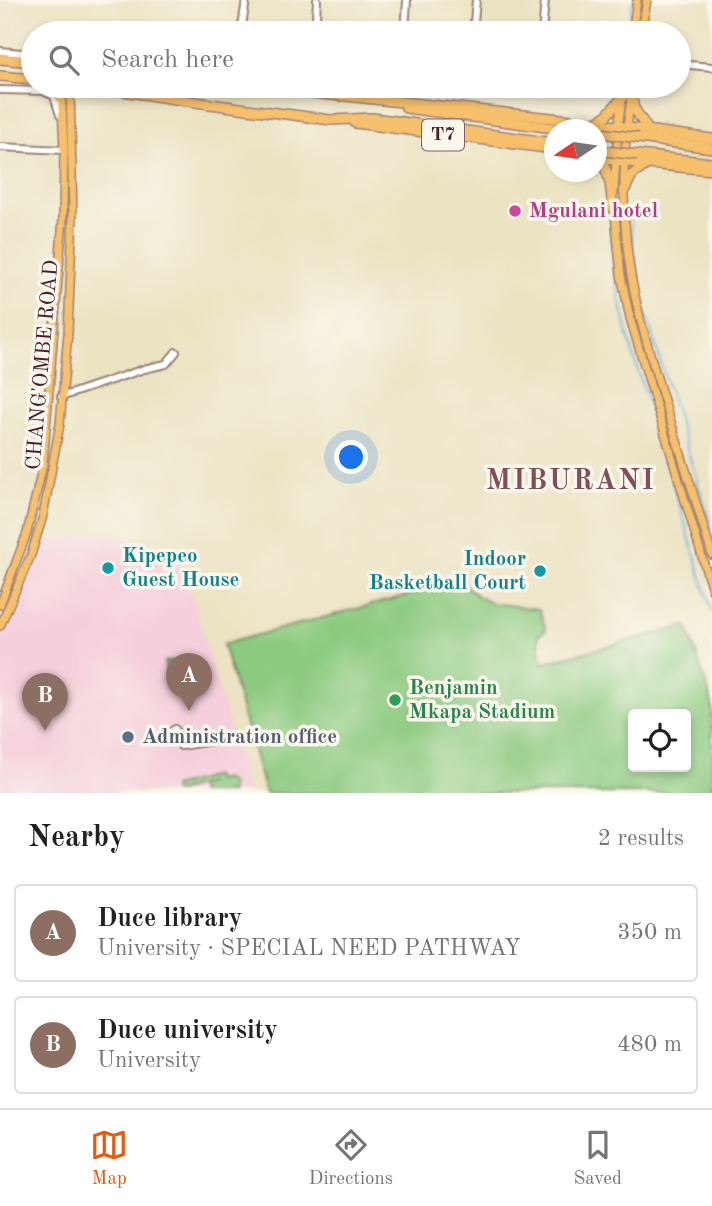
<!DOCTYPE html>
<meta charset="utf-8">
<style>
body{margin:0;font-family:"Old Standard TT",serif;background:#f2f2f2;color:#202124}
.controls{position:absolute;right:21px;bottom:21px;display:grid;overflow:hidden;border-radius:7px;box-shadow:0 4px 10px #0003}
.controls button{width:63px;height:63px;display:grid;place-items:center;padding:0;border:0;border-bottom:2px solid #e0e0e0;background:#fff;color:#202124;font:35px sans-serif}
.compass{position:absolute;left:544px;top:119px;width:63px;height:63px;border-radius:50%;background:#fff;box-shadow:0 4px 10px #0003;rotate:257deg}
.you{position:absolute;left:352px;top:458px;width:24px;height:24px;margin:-18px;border:5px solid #fff;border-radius:50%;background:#1a73e8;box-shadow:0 0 0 10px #1a73e833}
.badge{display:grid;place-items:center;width:46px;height:46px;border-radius:50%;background:#ea580c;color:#fff;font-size:23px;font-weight:700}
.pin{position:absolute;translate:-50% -58px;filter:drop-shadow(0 2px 4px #0008)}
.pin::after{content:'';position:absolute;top:37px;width:24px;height:21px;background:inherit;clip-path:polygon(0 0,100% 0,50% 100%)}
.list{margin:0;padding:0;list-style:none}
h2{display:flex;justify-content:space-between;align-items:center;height:91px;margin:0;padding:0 28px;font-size:30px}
h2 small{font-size:23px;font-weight:400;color:#757577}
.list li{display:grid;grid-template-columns:46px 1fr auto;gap:21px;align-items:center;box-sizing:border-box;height:98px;margin:0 14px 14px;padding:0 14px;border:2px solid #e0e0e0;border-radius:7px}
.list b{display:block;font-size:26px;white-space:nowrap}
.list p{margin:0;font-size:23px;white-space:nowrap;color:#757577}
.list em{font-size:23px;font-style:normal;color:#757577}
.icon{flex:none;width:38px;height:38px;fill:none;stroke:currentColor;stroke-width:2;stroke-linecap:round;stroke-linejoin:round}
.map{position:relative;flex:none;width:712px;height:793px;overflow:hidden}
.search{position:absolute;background:#fff;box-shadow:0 4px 10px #0003;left:21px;right:21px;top:21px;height:77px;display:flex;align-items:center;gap:18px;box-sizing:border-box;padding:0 24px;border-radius:38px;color:#757577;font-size:26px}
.sheet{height:315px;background:#fff}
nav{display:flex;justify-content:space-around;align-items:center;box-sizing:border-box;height:98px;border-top:2px solid #e0e0e0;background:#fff;font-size:19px;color:#757577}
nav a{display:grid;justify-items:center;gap:4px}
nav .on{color:#ea580c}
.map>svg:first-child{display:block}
.built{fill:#f5cfdc}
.green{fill:#8cca80;stroke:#6b7456;stroke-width:2;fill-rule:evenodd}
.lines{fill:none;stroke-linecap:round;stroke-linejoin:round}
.stream{stroke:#58a8d2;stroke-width:2}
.minor-casing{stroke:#9b8177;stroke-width:10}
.major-casing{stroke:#9b8177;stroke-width:10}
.highway-casing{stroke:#9b8177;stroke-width:12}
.minor{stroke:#fff;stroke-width:6}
.major{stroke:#f7c06c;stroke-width:7}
.highway{stroke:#f7c06c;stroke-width:9}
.highway-bridge-casing{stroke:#9b8177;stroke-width:12;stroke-linecap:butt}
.highway-bridge{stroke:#f7c06c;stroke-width:9}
.hotel-dot{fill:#d1479c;stroke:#fbf7ec;stroke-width:2.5}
.culture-dot{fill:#0f9aa8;stroke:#fbf7ec;stroke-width:2.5}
.leisure-dot{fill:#2e9e5b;stroke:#fbf7ec;stroke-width:2.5}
.service-dot{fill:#5c6f8a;stroke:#fbf7ec;stroke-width:2.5}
.labels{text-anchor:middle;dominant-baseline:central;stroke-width:7;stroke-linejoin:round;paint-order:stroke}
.shield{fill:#fbf7ec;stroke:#7f6065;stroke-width:2}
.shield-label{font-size:19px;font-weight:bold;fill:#4a1f2b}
.hotel-label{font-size:21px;font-weight:bold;fill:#b23c85;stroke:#fbf7ec;text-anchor:start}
.street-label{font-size:21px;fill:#4a1f2b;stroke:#fbf7ec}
.culture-label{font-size:21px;font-weight:bold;fill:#0d838f;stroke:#fbf7ec;text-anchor:start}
.leisure-label{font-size:21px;font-weight:bold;fill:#27864d;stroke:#fbf7ec;text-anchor:start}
.service-label{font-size:21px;font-weight:bold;fill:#4e5e75;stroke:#fbf7ec;text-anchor:start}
.district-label{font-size:28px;font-weight:bold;letter-spacing:2px;fill:#814f56;stroke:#fbf7ec}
</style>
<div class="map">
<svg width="712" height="793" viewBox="0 0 712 793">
<rect width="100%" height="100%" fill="#fbf7ec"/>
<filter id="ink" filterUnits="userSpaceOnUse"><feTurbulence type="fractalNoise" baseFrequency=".0143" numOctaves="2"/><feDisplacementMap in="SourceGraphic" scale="14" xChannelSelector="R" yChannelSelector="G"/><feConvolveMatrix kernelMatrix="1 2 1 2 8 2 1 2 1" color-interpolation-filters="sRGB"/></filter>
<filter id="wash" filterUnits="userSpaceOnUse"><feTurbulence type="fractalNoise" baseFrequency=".00686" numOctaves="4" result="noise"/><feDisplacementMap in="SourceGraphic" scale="28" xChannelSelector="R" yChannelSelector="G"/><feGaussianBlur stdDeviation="1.57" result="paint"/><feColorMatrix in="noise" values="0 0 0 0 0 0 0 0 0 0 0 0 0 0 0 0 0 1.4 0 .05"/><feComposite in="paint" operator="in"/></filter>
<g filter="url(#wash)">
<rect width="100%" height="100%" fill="#ece3c3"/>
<polygon class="built" points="101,532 143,541 182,562 249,793 0,793 0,627 42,542"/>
<g class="green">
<path d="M 461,581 L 477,596 L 491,603 L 539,609 L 546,630 L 538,635 L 542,663 L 687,626 L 712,703 L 712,793 L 265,793 L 223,644 ZM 633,714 L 686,714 L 686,767 L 633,767 Z"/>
<polygon points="183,661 194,665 197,675 169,682 164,662"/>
<polygon points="214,776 216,781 225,779 230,783 231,793 200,793 199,787 209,783 174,793 173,787"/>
</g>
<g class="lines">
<g class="stream">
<polyline points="629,22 633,0"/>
<polyline points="630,212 636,267 647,318 712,530"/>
<polyline points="610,226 618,291 630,344 712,612"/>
</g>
</g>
</g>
<g filter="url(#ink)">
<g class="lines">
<g class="minor-casing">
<g id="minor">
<polyline points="317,0 316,17 318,22 404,31"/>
<polyline points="241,33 246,0"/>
<polyline points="405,33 407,0"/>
<polyline points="473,33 476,0"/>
<polyline points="542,33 545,0"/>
<polyline points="0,51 33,54"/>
<polyline points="679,64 712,67"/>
<polyline points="0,90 43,91 54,96 60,115"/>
<polyline points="0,147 64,150"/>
<polyline points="61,397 144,369 166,364 176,352"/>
<polyline points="162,737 175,729 181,746 224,739"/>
</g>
</g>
<g class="major-casing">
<g id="major">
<polyline points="632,33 637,0"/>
<polyline points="641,33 647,0"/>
<polyline points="52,86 60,99"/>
<path d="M 633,86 C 624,138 621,193 627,246 C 632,298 648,347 663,397 C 680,450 696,502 712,555"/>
<polyline points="70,97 76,88 81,86"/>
<polyline points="614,193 618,127 624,86"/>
<polyline points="614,205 621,275 630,318 712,590"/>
<polyline points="0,605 27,533 43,465 63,218 64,150 61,86"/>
<polyline points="0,626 31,555 43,516 60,424 68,333 73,215 70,86"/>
</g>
</g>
<g class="highway-casing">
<g id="highway">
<polyline points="0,59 33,62"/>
<polyline points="0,76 33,79"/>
<polyline points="90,86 195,102 331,120 373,118 554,143"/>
<polyline points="242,86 341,96"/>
<polyline points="336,95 571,120 712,139"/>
<polyline points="631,95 634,108 648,130"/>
<polyline points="406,108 568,130"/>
<polyline points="355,123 554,149"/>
<polyline points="594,123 605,117 622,98"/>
<polyline points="639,138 712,148"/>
<polyline points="638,155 712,163"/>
<polyline points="596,156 616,161 712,170"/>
<path d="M 597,159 C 611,169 611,191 613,208"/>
<polyline points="624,191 632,175 646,165"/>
</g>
</g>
<use href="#minor" class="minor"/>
<use href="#major" class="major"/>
<use href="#highway" class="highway"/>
<g class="highway-bridge-casing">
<g id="highway-bridge">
<polyline points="600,133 639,138"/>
<polyline points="597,150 638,155"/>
</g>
</g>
<use href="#highway-bridge" class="highway-bridge"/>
</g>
</g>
<circle class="hotel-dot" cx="515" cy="211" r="7"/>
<g class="culture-dot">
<circle cx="108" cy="568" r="7"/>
<circle cx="540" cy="571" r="7"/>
</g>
<circle class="leisure-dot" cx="395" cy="700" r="7"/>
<circle class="service-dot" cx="128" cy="737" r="7"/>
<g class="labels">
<rect class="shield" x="422" y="119.5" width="42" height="31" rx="5"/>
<g class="shield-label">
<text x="443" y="135">T7</text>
</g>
<g class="hotel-label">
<text x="529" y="211">Mgulani hotel</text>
</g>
<g class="street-label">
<text transform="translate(43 365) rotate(-85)">CHANG'OMBE ROAD</text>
</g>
<g class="culture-label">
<text x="122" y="556">Kipepeo<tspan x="122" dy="24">Guest House</tspan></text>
<text x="526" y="559" text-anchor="end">Indoor<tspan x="526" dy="24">Basketball Court</tspan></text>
</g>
<g class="leisure-label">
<text x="409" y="688">Benjamin<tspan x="409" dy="24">Mkapa Stadium</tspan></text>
</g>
<g class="service-label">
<text x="142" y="737">Administration office</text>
</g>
<g class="district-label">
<text x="571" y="482">MIBURANI</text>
</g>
</g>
</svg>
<div class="controls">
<button><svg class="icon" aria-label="locate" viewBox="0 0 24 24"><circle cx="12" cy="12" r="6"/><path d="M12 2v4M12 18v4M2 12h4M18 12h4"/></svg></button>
</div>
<svg class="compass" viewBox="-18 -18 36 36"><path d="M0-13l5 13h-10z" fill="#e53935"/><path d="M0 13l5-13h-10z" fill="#757577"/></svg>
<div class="you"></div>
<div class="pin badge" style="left:189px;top:711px;background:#8d6e63">A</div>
<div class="pin badge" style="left:45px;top:731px;background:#8d6e63">B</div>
<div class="search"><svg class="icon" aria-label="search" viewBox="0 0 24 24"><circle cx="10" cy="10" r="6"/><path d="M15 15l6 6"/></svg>Search here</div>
</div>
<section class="sheet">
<h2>Nearby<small>2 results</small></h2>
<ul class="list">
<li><span class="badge" style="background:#8d6e63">A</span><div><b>Duce library</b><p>University · SPECIAL NEED PATHWAY</p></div><em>350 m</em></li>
<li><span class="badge" style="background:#8d6e63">B</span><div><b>Duce university</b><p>University</p></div><em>480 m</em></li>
</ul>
</section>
<nav>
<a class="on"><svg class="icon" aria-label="map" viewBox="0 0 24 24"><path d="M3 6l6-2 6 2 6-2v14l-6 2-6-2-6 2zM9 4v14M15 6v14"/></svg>Map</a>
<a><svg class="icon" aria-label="directions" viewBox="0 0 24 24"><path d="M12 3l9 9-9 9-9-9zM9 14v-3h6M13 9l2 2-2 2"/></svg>Directions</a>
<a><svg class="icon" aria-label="saved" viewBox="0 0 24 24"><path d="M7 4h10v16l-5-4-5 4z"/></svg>Saved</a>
</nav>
